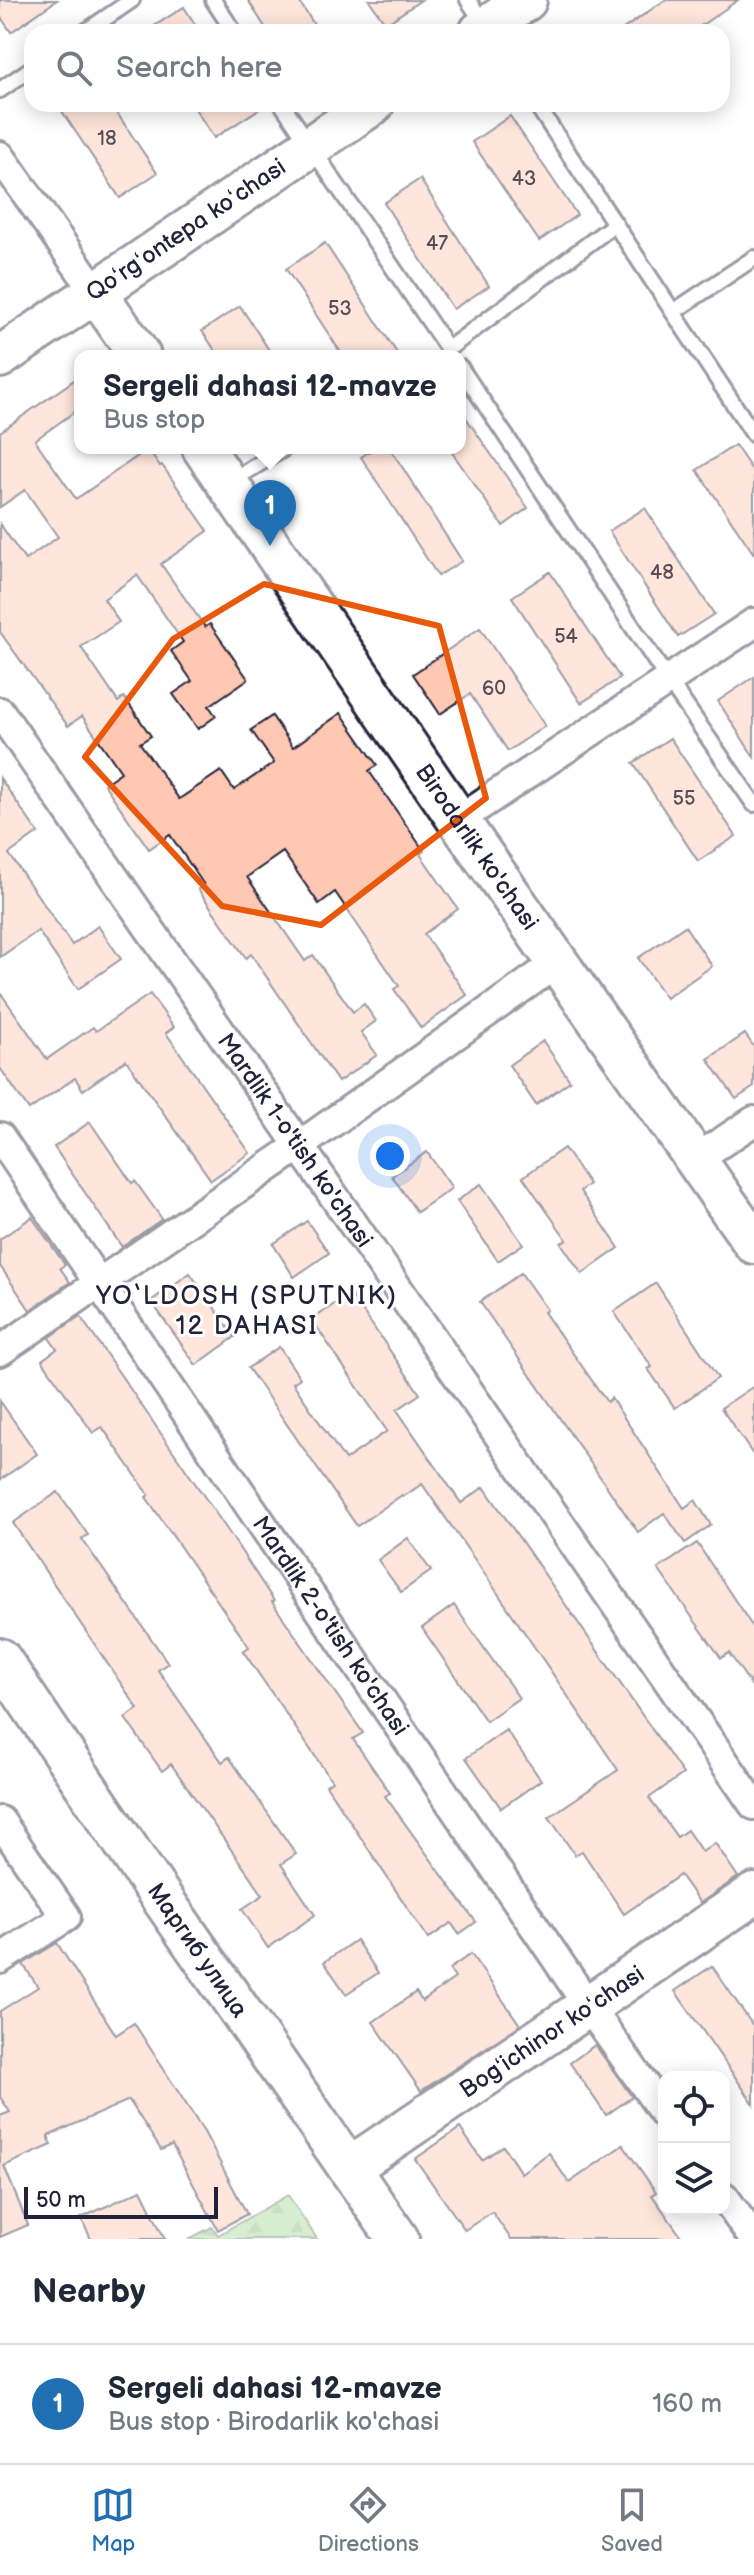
<!DOCTYPE html>
<meta charset="utf-8">
<style>
body{margin:0;font-family:"Balsamiq Sans",sans-serif;background:#f2f2f3;color:#1f2937}
.controls{position:absolute;right:24px;bottom:24px;display:grid;overflow:hidden;border-radius:16px;box-shadow:0 4px 20px #0003}
.controls button{width:72px;height:72px;display:grid;place-items:center;padding:0;border:0;border-bottom:2px solid #e0e1e3;background:#fff;color:#1f2937;font:40px sans-serif}
.scale{position:absolute;left:24px;bottom:20px;width:194px;box-sizing:border-box;padding-left:8px;border:4px solid #22223b;border-top:0;font-size:22px;line-height:28px;white-space:nowrap;color:#22223b;-webkit-text-stroke:6px #fff;paint-order:stroke}
.you{position:absolute;left:390px;top:1156px;width:28px;height:28px;margin:-20px;border:6px solid #fff;border-radius:50%;background:#1a73e8;box-shadow:0 0 0 12px #1a73e833}
.badge{display:grid;place-items:center;width:52px;height:52px;border-radius:50%;background:#1f6fb2;color:#fff;font-size:26px;font-weight:700}
.pin{position:absolute;translate:-50% -66px;filter:drop-shadow(0 2px 4px #0008)}
.pin::after{content:'';position:absolute;top:42px;width:28px;height:24px;background:inherit;clip-path:polygon(0 0,100% 0,50% 100%)}
.popup{position:absolute;left:74px;top:350px;width:392px;height:104px;box-sizing:border-box;display:grid;place-content:center;border-radius:16px;background:#fff;filter:drop-shadow(0 2px 6px #0005);font-size:26px;white-space:nowrap;color:#747a83}
.popup b{font-size:30px;color:#1f2937}
.popup::after{content:'';position:absolute;left:50%;top:100%;margin-left:-16px;border:16px solid transparent;border-top-color:#fff}
.list{margin:0;padding:0;list-style:none}
h2{display:flex;justify-content:space-between;align-items:center;height:104px;margin:0;padding:0 32px;font-size:34px}
h2 small{font-size:26px;font-weight:400;color:#747a83}
.list li{display:grid;grid-template-columns:52px 1fr auto;gap:24px;align-items:center;box-sizing:border-box;height:120px;padding:0 32px;border-top:2px solid #e0e1e3}
.list b{display:block;font-size:30px;white-space:nowrap}
.list p{margin:0;font-size:26px;white-space:nowrap;color:#747a83}
.list em{font-size:26px;font-style:normal;color:#747a83}
.icon{flex:none;width:44px;height:44px;fill:none;stroke:currentColor;stroke-width:2;stroke-linecap:round;stroke-linejoin:round}
.map{position:relative;flex:none;width:754px;height:2239px;overflow:hidden}
.search{position:absolute;background:#fff;box-shadow:0 4px 20px #0003;left:24px;right:24px;top:24px;height:88px;display:flex;align-items:center;gap:20px;box-sizing:border-box;padding:0 28px;border-radius:24px;color:#747a83;font-size:30px}
.sheet{height:224px;background:#fff}
nav{display:flex;justify-content:space-around;align-items:center;box-sizing:border-box;height:112px;border-top:2px solid #e0e1e3;background:#fff;font-size:22px;color:#747a83}
nav a{display:grid;justify-items:center;gap:4px}
nav .on{color:#1f6fb2}
.map>svg:first-child{display:block}
.forest{fill:url(#forest-firs);stroke:#647c6a;stroke-width:2}
.building{fill:#ffc8b2;stroke:#22223b;stroke-width:2}
.lines{fill:none;stroke-linecap:round;stroke-linejoin:round}
.lane-casing{stroke:#22223b;stroke-width:20}
.street-casing{stroke:#22223b;stroke-width:34}
.secondary-casing{stroke:#22223b;stroke-width:46}
.lane{stroke:#fff;stroke-width:14}
.street{stroke:#fff;stroke-width:28}
.secondary{stroke:#fff;stroke-width:40}
.marked{fill:none;stroke:#e8590c;stroke-width:6;stroke-linejoin:round}
.labels{text-anchor:middle;dominant-baseline:central;stroke-width:6;stroke-linejoin:round;paint-order:stroke}
.number-label{font-size:20px;fill:#594c59}
.street-label{font-size:24px;fill:#22223b;stroke:#fff}
.neighbourhood-label{font-size:26px;letter-spacing:2px;fill:#22223b;stroke:#fff}
</style>
<div class="map">
<svg width="754" height="2239" viewBox="0 0 754 2239">
<defs>
<pattern id="forest-firs" width="22" height="20" patternUnits="userSpaceOnUse" patternTransform="scale(2)"><rect width="22" height="20" fill="#a7d798"/><path d="M5 1l3.5 6h-7zM16 11l3.5 6h-7z" fill="#8fb884"/></pattern>
</defs>
<rect width="100%" height="100%" fill="#fff"/>
<filter id="ink" filterUnits="userSpaceOnUse"><feTurbulence type="fractalNoise" baseFrequency=".0125" numOctaves="2"/><feDisplacementMap in="SourceGraphic" scale="16" xChannelSelector="R" yChannelSelector="G"/><feConvolveMatrix kernelMatrix="1 2 1 2 8 2 1 2 1" color-interpolation-filters="sRGB"/></filter>
<g filter="url(#ink)">
<polygon class="forest" points="288,2195 317,2239 189,2239 212,2227 218,2235"/>
<g class="building">
<polygon points="0,0 57,0 11,32 0,16"/>
<polygon points="248,0 298,0 319,32 268,32"/>
<polygon points="369,0 421,0 386,24"/>
<polygon points="665,0 738,0 692,32 619,32"/>
<polygon points="184,7 200,32 145,32"/>
<polygon points="57,104 111,104 157,173 120,198"/>
<polygon points="192,104 267,104 214,138"/>
<polygon points="510,116 577,215 539,241 472,142"/>
<polygon points="420,179 489,286 453,309 384,203"/>
<polygon points="325,243 399,356 343,356 286,269"/>
<polygon points="240,306 273,356 219,356 202,331"/>
<polygon points="80,376 80,408 35,440 76,499 148,449 160,466 162,465 208,531 161,564 205,627 210,624 248,679 209,706 216,716 198,729 173,694 192,681 171,651 183,642 137,575 104,599 119,622 81,647 118,702 124,697 151,736 140,743 179,799 221,771 234,790 274,763 251,730 272,716 293,747 341,713 377,765 369,771 424,851 420,854 458,909 424,934 467,995 421,1028 394,989 399,986 335,892 319,904 283,852 247,877 305,961 313,955 353,1012 364,1004 376,1021 361,1032 377,1055 338,1082 251,954 246,958 198,889 204,885 170,835 149,849 104,784 121,772 82,716 68,726 0,632 0,524 25,560 58,537 25,490 0,507 0,432"/>
<polygon points="460,409 528,508 503,526 449,448 460,448"/>
<polygon points="735,445 754,473 754,554 697,470"/>
<polygon points="375,448 390,448 462,561 438,576 361,457"/>
<polygon points="645,508 714,614 678,637 609,531"/>
<polygon points="550,572 620,678 581,703 512,597"/>
<polygon points="480,628 545,726 508,751 470,694 440,714 413,674"/>
<polygon points="754,677 754,757 718,701"/>
<polygon points="670,738 736,836 698,861 633,763"/>
<polygon points="0,778 38,833 9,854 72,945 98,926 121,959 78,989 38,931 0,957"/>
<polygon points="685,926 712,966 666,998 638,958"/>
<polygon points="0,992 47,1059 93,1027 96,1031 150,994 174,1027 166,1033 250,1153 211,1180 126,1060 83,1090 75,1078 29,1110 0,1068"/>
<polygon points="745,1034 754,1047 754,1087 736,1099 708,1059"/>
<polygon points="543,1041 570,1081 536,1105 509,1065"/>
<polygon points="90,1122 132,1183 135,1181 162,1219 122,1247 54,1147"/>
<polygon points="564,1148 589,1184 580,1191 619,1248 582,1274 561,1243 567,1240 523,1177"/>
<polygon points="427,1152 452,1188 417,1212 392,1176"/>
<polygon points="481,1184 523,1244 498,1261 457,1201"/>
<polygon points="32,1217 65,1265 60,1268 70,1282 30,1310 0,1266 0,1239"/>
<polygon points="307,1221 329,1253 294,1277 273,1244"/>
<polygon points="190,1273 235,1337 196,1365 151,1301"/>
<polygon points="521,1273 547,1310 544,1312 607,1402 611,1398 684,1508 695,1500 711,1525 685,1543 664,1513 638,1532 480,1302"/>
<polygon points="656,1283 718,1378 675,1408 648,1369 652,1367 614,1312"/>
<polygon points="350,1293 420,1394 397,1410 461,1503 484,1487 683,1774 649,1798 677,1837 687,1830 702,1852 715,1843 738,1877 700,1903 680,1875 624,1914 582,1851 575,1855 549,1817 618,1770 484,1573 422,1484 403,1497 402,1495 357,1526 248,1368 279,1347 300,1378 293,1383 345,1460 387,1431 312,1320"/>
<polygon points="80,1316 228,1531 274,1601 272,1602 363,1733 353,1739 390,1793 385,1796 476,1922 459,1934 451,1923 428,1939 326,1785 332,1781 243,1651 249,1647 146,1497 149,1495 102,1427 93,1433 42,1360 57,1349 49,1338"/>
<polygon points="754,1386 754,1456 721,1408"/>
<polygon points="0,1401 37,1454 0,1480"/>
<polygon points="58,1492 88,1535 82,1539 168,1663 158,1670 222,1762 229,1757 296,1854 281,1864 315,1915 268,1948 242,1909 263,1895 171,1764 162,1771 125,1718 138,1709 13,1523"/>
<polygon points="408,1538 431,1571 401,1592 378,1560"/>
<polygon points="697,1543 754,1629 754,1689 729,1653 721,1658 658,1569"/>
<polygon points="454,1605 519,1698 486,1721 422,1628"/>
<polygon points="506,1730 541,1780 501,1808 466,1758"/>
<polygon points="356,1940 378,1973 346,1994 324,1962"/>
<polygon points="57,1943 116,2035 134,2023 204,2132 247,2214 218,2230 172,2145 161,2150 129,2100 48,2136 52,2145 4,2166 28,2225 0,2237 0,2116 10,2112 0,2097 0,2011 38,1987 23,1964"/>
<polygon points="471,1954 520,2025 421,2091 373,2022 416,1992 422,2001 455,1978 449,1969"/>
<polygon points="712,1966 754,2027 754,2104 675,1991"/>
<polygon points="595,2045 632,2097 606,2115 570,2063"/>
<polygon points="460,2128 482,2160 503,2146 521,2173 549,2153 569,2183 623,2145 656,2192 652,2195 683,2239 511,2239 492,2212 465,2230 415,2159"/>
<polygon points="141,2190 165,2239 91,2239 81,2218"/>
</g>
<g class="lines">
<g class="lane-casing">
<g id="lane">
<polyline points="213,0 234,32"/>
<polyline points="468,0 485,25"/>
<polyline points="85,32 132,0"/>
<polyline points="0,90 32,68"/>
<polyline points="282,104 448,349 615,224"/>
<polyline points="536,104 754,435"/>
<polyline points="673,312 754,258"/>
<polyline points="460,367 668,680 754,804"/>
<polyline points="231,481 285,448"/>
</g>
</g>
<g class="street-casing">
<g id="street">
<polyline points="0,156 95,291"/>
<path id="s1" d="M 0,712 L 754,1805"/>
<polyline points="458,820 754,623"/>
<path id="s2" d="M 0,1137 L 589,2007 L 664,2113"/>
<polyline points="696,1159 754,1121"/>
<polyline points="0,1351 299,1146 558,962"/>
<polyline points="0,1821 66,1917 0,1959"/>
<polyline points="724,2197 754,2239"/>
</g>
</g>
<g class="secondary-casing">
<g id="secondary">
<polyline points="480,32 526,0"/>
<polyline points="95,291 140,356"/>
<polyline points="0,357 373,104"/>
<path id="s3" d="M 203,448 L 458,820 L 754,1243"/>
<path id="s4" d="M 0,1659 L 141,1868 L 398,2239"/>
<polyline points="349,2168 754,1894"/>
</g>
</g>
<use href="#lane" class="lane"/>
<use href="#street" class="street"/>
<use href="#secondary" class="secondary"/>
</g>
</g>
<path d="M0 0H754V2239H0ZM 264,584 L 439,626 L 486,798 L 321,925 L 222,906 L 85,757 L 173,639 Z" fill="#fff" fill-opacity=".55" fill-rule="evenodd"/>
<path class="marked" d="M 264,584 L 439,626 L 486,798 L 321,925 L 222,906 L 85,757 L 173,639 Z"/>
<g class="labels">
<g class="number-label">
<text x="107" y="139">18</text>
<text x="524" y="179">43</text>
<text x="437" y="244">47</text>
<text x="340" y="309">53</text>
<text x="662" y="573">48</text>
<text x="566" y="637">54</text>
<text x="494" y="689">60</text>
<text x="684" y="799">55</text>
</g>
<g class="street-label">
<text transform="translate(186 230) rotate(-34)">Qoʻrgʻontepa koʻchasi</text>
<text stroke="none"><textPath href="#s3" startOffset="484">Birodarlik ko'chasi</textPath></text>
<text stroke="none"><textPath href="#s1" startOffset="520">Mardlik 1-o'tish ko'chasi</textPath></text>
<text stroke="none"><textPath href="#s2" startOffset="590">Mardlik 2-o'tish ko'chasi</textPath></text>
<text stroke="none"><textPath href="#s4" startOffset="352">Маргиб улица</textPath></text>
<text transform="translate(552 2032) rotate(-34)">Bogʻichinor koʻchasi</text>
</g>
<g class="neighbourhood-label">
<text x="247" y="1296">YO‘LDOSH (SPUTNIK)<tspan x="247" dy="30">12 DAHASI</tspan></text>
</g>
</g>
</svg>
<div class="controls">
<button><svg class="icon" aria-label="locate" viewBox="0 0 24 24"><circle cx="12" cy="12" r="6"/><path d="M12 2v4M12 18v4M2 12h4M18 12h4"/></svg></button>
<button><svg class="icon" aria-label="layers" viewBox="0 0 24 24"><path d="M12 4l9 5-9 5-9-5zM3 14l9 5 9-5"/></svg></button>
</div>
<div class="scale">50 m</div>
<div class="you"></div>
<div class="pin badge" style="left:270px;top:546px">1</div>
<div class="popup"><b>Sergeli dahasi 12-mavze</b>Bus stop</div>
<div class="search"><svg class="icon" aria-label="search" viewBox="0 0 24 24"><circle cx="10" cy="10" r="6"/><path d="M15 15l6 6"/></svg>Search here</div>
</div>
<section class="sheet">
<h2>Nearby<small></small></h2>
<ul class="list">
<li><span class="badge">1</span><div><b>Sergeli dahasi 12-mavze</b><p>Bus stop · Birodarlik ko'chasi</p></div><em>160 m</em></li>
</ul>
</section>
<nav>
<a class="on"><svg class="icon" aria-label="map" viewBox="0 0 24 24"><path d="M3 6l6-2 6 2 6-2v14l-6 2-6-2-6 2zM9 4v14M15 6v14"/></svg>Map</a>
<a><svg class="icon" aria-label="directions" viewBox="0 0 24 24"><path d="M12 3l9 9-9 9-9-9zM9 14v-3h6M13 9l2 2-2 2"/></svg>Directions</a>
<a><svg class="icon" aria-label="saved" viewBox="0 0 24 24"><path d="M7 4h10v16l-5-4-5 4z"/></svg>Saved</a>
</nav>
